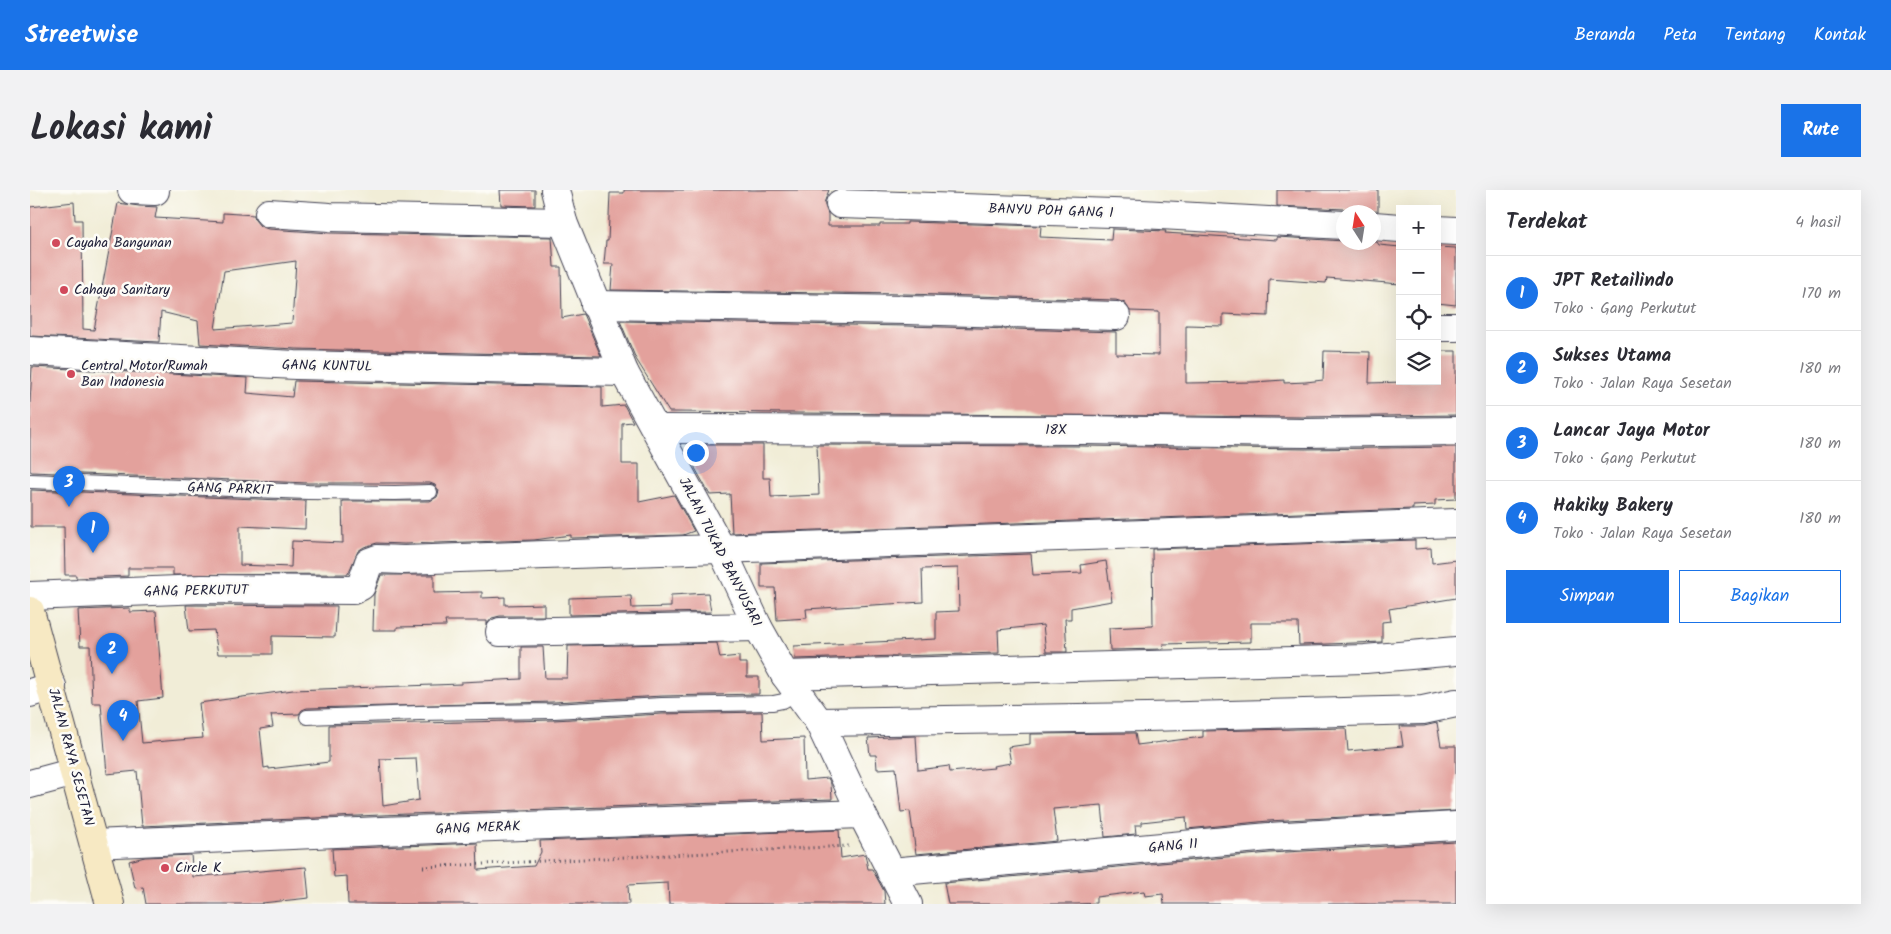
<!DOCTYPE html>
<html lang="id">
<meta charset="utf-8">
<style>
body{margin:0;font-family:Kalam,sans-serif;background:#f2f2f3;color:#2b2b33}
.controls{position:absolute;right:15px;top:15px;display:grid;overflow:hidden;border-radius:0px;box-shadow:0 5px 20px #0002}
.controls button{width:45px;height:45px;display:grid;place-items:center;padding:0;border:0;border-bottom:1px solid #e1e1e2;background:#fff;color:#2b2b33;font:25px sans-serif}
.compass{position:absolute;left:1306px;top:15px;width:45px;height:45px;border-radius:50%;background:#fff;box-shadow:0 5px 20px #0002;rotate:348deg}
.you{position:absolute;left:665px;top:262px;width:18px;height:18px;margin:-12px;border:4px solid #fff;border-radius:50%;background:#1a73e8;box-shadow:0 0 0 8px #1a73e833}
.badge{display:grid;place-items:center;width:32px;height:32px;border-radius:50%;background:#1a73e8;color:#fff;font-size:16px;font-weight:700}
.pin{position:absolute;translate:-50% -41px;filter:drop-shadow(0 1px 2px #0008)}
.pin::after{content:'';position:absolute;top:26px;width:18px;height:15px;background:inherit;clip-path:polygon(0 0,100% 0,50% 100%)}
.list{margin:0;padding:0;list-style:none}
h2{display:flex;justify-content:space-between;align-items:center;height:65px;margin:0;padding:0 20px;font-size:21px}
h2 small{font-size:16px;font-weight:400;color:#7c7c81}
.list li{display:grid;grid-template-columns:32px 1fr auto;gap:15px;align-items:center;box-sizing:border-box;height:75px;padding:0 20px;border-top:1px solid #e1e1e2}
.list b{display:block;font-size:19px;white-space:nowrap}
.list p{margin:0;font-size:16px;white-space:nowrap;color:#7c7c81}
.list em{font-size:16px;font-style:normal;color:#7c7c81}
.actions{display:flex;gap:10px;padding:15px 20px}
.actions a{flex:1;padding:11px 0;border:1px solid #1a73e8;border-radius:0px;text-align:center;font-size:18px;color:#1a73e8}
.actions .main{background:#1a73e8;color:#fff}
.icon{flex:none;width:28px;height:28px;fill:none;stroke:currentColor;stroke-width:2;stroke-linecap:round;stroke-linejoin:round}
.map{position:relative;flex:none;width:1426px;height:714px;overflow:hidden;border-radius:0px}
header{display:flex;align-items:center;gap:30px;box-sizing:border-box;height:70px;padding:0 25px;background:#1a73e8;color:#fff}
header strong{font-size:24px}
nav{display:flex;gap:28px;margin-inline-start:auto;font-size:18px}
.intro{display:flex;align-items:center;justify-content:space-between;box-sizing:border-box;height:120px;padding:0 30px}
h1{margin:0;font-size:35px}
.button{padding:12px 22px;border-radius:0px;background:#1a73e8;color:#fff;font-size:18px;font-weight:700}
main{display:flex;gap:30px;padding:0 30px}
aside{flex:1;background:#fff;border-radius:0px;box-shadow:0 5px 20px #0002}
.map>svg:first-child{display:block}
.building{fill:#e3a19c;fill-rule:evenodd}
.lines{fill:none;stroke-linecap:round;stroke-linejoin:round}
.lane-casing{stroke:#414052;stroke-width:16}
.street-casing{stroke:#414052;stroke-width:30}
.secondary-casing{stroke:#414052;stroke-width:30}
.path{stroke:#414052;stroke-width:3;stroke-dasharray:1 4;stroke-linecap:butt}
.lane{stroke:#fff;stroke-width:14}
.street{stroke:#fff;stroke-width:28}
.secondary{stroke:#f7e9c3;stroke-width:28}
.poi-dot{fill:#d1495b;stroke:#fdfcf7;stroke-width:2}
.labels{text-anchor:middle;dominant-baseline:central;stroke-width:5;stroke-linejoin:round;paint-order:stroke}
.street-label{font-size:14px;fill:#22223b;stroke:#fdfcf7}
.poi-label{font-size:14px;fill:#22223b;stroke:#fdfcf7;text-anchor:start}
</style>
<header>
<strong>Streetwise</strong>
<nav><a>Beranda</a><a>Peta</a><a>Tentang</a><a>Kontak</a></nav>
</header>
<div class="intro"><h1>Lokasi kami</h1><a class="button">Rute</a></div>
<main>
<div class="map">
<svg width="1426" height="714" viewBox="0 0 1426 714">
<rect width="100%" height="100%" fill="#fdfcf7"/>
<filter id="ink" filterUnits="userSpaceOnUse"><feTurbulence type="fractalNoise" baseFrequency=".02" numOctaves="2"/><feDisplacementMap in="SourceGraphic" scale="10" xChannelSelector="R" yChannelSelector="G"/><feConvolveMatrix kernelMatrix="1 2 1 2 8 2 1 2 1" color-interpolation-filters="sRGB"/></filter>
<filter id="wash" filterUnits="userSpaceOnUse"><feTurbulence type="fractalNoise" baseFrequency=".0096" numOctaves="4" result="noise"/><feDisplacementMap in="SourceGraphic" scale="20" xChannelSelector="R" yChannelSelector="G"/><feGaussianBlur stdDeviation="1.12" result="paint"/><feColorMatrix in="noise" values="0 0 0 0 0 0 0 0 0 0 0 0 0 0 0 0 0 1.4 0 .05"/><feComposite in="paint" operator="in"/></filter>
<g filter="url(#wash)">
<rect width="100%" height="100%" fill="#f1edd7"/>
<g id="blocks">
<g class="building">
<polygon points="470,0 505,0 505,16 471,15"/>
<polygon points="594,0 799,0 794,13 798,24 798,36 850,36 850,34 877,34 877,32 1011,36 1010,47 1081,50 1082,39 1111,40 1136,41 1135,43 1247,50 1247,47 1314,51 1314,52 1347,52 1349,55 1370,57 1370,94 1297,88 1296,93 1239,89 1238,126 1193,124 1193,136 1156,135 1156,193 1224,192 1254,190 1254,193 1276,192 1293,190 1294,161 1340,162 1339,193 1407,191 1407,161 1426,161 1426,225 1275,227 639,222 606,169 590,131 876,136 1086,142 1086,164 1129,165 1129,122 1100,121 1095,113 1086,110 876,104 581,100 583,74 574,74 576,51 578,51 580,3 594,3"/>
<polygon points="1247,0 1348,0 1348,21 1323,22 1315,19 1247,16"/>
<path d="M 44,12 L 45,30 L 52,30 L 53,139 L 64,140 L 88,13 L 109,16 L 127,17 L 125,28 L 193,32 L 193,23 L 224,25 L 225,30 L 230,36 L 238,39 L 300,43 L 522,47 L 524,77 L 531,77 L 532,128 L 553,124 L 571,166 L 266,159 L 170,154 L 168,131 L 131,122 L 129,152 L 0,146 L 0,17 ZM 266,71 L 262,133 L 185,139 L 194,81 Z"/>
<polygon points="1407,57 1426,58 1426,115 1407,113"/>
<polygon points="2,177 218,188 217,203 262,207 264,191 572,197 572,217 594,215 603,232 592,233 592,274 609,274 609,312 644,305 664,341 653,345 541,348 541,345 504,350 374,354 347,353 334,357 328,361 318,384 143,385 143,378 98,378 98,386 46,388 46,385 35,385 34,337 1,337 1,300 276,311 275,339 210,336 210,375 261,377 262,351 313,353 312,311 400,311 407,307 409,301 405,295 400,293 278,293 2,282 0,281 0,213"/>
<polygon points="665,255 733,255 733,288 740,288 741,307 789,305 787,255 1052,256 1275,259 1426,257 1426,309 1405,310 1405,315 1383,316 1383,319 702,343 700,304 680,305 665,278"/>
<polygon points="1385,350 1385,359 1401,358 1402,373 1426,370 1426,408 1359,419 1361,431 1352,432 1352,452 1269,455 1268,433 1221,433 1221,452 1133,454 1134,459 1080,460 1079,438 1123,436 1122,359"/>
<polygon points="1001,364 1003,385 1052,383 1051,375 1076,371 1082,411 1041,418 1041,429 1035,429 1037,462 1016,462 1013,435 968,440 969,463 765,469 764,456 906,449 906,422 929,421 928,378 892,379 893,412 776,419 777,428 747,430 745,398 731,398 731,373"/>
<polygon points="351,385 404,385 404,403 452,402 452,408 475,407 475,415 514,414 514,426 470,426 462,428 457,434 457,431 415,431 416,436 367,437 367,440 343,440 344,404"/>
<polygon points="678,403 681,422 539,425 539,408 601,406 602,418 641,417 641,405"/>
<polygon points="156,415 307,416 305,447 242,446 242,464 188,464 184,440 159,441"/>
<path d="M 100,418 L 100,422 L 126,421 L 133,508 L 108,511 L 112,553 L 173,548 L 169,513 L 263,500 L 431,494 L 431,492 L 491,489 L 491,457 L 513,457 L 515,488 L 537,488 L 538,456 L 687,453 L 690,468 L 709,466 L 709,473 L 717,473 L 717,487 L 729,487 L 729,504 L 632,506 L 524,512 L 277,518 L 272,520 L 269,524 L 241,525 L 243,537 L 230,539 L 234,578 L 239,577 L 239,579 L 299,572 L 299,535 L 524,530 L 632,524 L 732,522 L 733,550 L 774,548 L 775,590 L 798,588 L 801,594 L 802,609 L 350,625 L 112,636 L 107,581 L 77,584 L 71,513 L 62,513 L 60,456 L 50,456 L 48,420 ZM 386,568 L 389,610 L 353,616 L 350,569 Z"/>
<polygon points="1407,533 1411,556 1426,556 1426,621 1238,631 1157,639 1156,627 1112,632 1112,635 1105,635 1106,644 1075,647 1072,615 1023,619 1027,651 886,664 880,621 871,622 866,578 847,579 846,565 840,565 838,548 886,546 888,580 919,576 920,582 964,578 963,576 981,573 978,557 1000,554 1000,544 1105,543 1107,555 1173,547 1173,541 1316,538 1318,561 1373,556 1370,536 1394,536"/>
<polygon points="809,640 811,668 835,664 838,679 842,679 854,701 855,714 639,714 638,693 598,695 599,714 318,714 317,686 304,687 302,659 447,653 448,680 504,676 511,662 510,651"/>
<polygon points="1426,652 1426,714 1134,714 1133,704 1115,706 1114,701 1066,707 1066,713 1047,714 918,714 914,693 1240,663"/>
<polygon points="161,665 163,687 276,677 279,708 232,713 232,714 116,714 113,697 105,698 99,671 115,667"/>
</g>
</g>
</g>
<g filter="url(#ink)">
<use href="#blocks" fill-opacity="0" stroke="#414052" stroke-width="1"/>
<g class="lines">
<g class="lane-casing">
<g id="lane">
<polyline points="0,291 278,302 365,303 400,302"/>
<polyline points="277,527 389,523 524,521 632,515 743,513 753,511 768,502"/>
</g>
</g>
<g class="street-casing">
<g id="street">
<polyline points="102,0 125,1"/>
<polyline points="525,0 533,32 594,182 692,360 728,437 755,485 789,532 832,624 878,714"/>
<polyline points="810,14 1112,24 1314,35"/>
<polyline points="239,23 300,27 533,32"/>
<polyline points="1344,36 1370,38"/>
<polyline points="1407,40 1426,41"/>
<polyline points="565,115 876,120 1086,126"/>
<polyline points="1407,137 1426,137"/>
<polyline points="0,161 265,175 594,182"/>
<polyline points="626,239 1052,240 1275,243 1426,241"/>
<polyline points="0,406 172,399 323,400 331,396 339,372 347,369 374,370 1426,333"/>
<polyline points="470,442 728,437"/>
<polyline points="755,485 1335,469 1426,461"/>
<polyline points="0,503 22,496"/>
<polyline points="789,532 1117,527 1393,520 1426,513"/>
<polyline points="0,594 45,582"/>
<polyline points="64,654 351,641 832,624"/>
<polyline points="861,682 1239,647 1426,636"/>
</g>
</g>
<g class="secondary-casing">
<polyline id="secondary" points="0,421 80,714"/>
</g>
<polyline class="path" points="393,677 819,656"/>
<use href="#lane" class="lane"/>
<use href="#street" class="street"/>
<use href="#secondary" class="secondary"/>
</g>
</g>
<g class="poi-dot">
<circle cx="26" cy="53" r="5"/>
<circle cx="34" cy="100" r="5"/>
<circle cx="41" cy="184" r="5"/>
<circle cx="135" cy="678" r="5"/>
</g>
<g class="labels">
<g class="street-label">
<text transform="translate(1021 21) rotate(2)">BANYU POH GANG 1</text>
<text transform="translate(297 176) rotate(1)">GANG KUNTUL</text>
<text x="1026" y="240">18X</text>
<text transform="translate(200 299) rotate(2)">GANG PARKIT</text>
<text transform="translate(690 362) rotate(63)">JALAN TUKAD BANYUSARI</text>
<text transform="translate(166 401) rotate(-1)">GANG PERKUTUT</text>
<text transform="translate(41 567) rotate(75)">JALAN RAYA SESETAN</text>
<text transform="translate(448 638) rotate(-2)">GANG MERAK</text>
<text transform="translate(1143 656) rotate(-5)">GANG 11</text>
</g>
<g class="poi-label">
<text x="36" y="53">Cayaha Bangunan</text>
<text x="44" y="100">Cahaya Sanitary</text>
<text x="51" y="176">Central Motor/Rumah<tspan x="51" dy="16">Ban Indonesia</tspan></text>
<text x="145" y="678">Circle K</text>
</g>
</g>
</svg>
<div class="controls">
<button>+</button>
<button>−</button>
<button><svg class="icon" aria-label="locate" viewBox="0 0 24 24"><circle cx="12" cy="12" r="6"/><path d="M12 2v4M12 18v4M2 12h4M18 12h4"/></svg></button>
<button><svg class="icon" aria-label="layers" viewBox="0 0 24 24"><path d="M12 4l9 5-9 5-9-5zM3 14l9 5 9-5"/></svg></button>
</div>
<svg class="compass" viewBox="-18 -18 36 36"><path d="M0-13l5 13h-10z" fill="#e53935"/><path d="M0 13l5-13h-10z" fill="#7c7c81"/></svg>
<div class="you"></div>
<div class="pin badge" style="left:63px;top:363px">1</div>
<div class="pin badge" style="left:82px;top:484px">2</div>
<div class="pin badge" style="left:39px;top:317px">3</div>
<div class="pin badge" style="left:93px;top:551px">4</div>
</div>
<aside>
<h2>Terdekat<small>4 hasil</small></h2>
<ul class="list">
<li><span class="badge">1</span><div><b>JPT Retailindo</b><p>Toko · Gang Perkutut</p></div><em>170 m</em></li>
<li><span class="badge">2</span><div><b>Sukses Utama</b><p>Toko · Jalan Raya Sesetan</p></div><em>180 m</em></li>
<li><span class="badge">3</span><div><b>Lancar Jaya Motor</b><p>Toko · Gang Perkutut</p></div><em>180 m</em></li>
<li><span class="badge">4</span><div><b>Hakiky Bakery</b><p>Toko · Jalan Raya Sesetan</p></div><em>180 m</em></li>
</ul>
<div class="actions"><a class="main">Simpan</a><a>Bagikan</a></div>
</aside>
</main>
